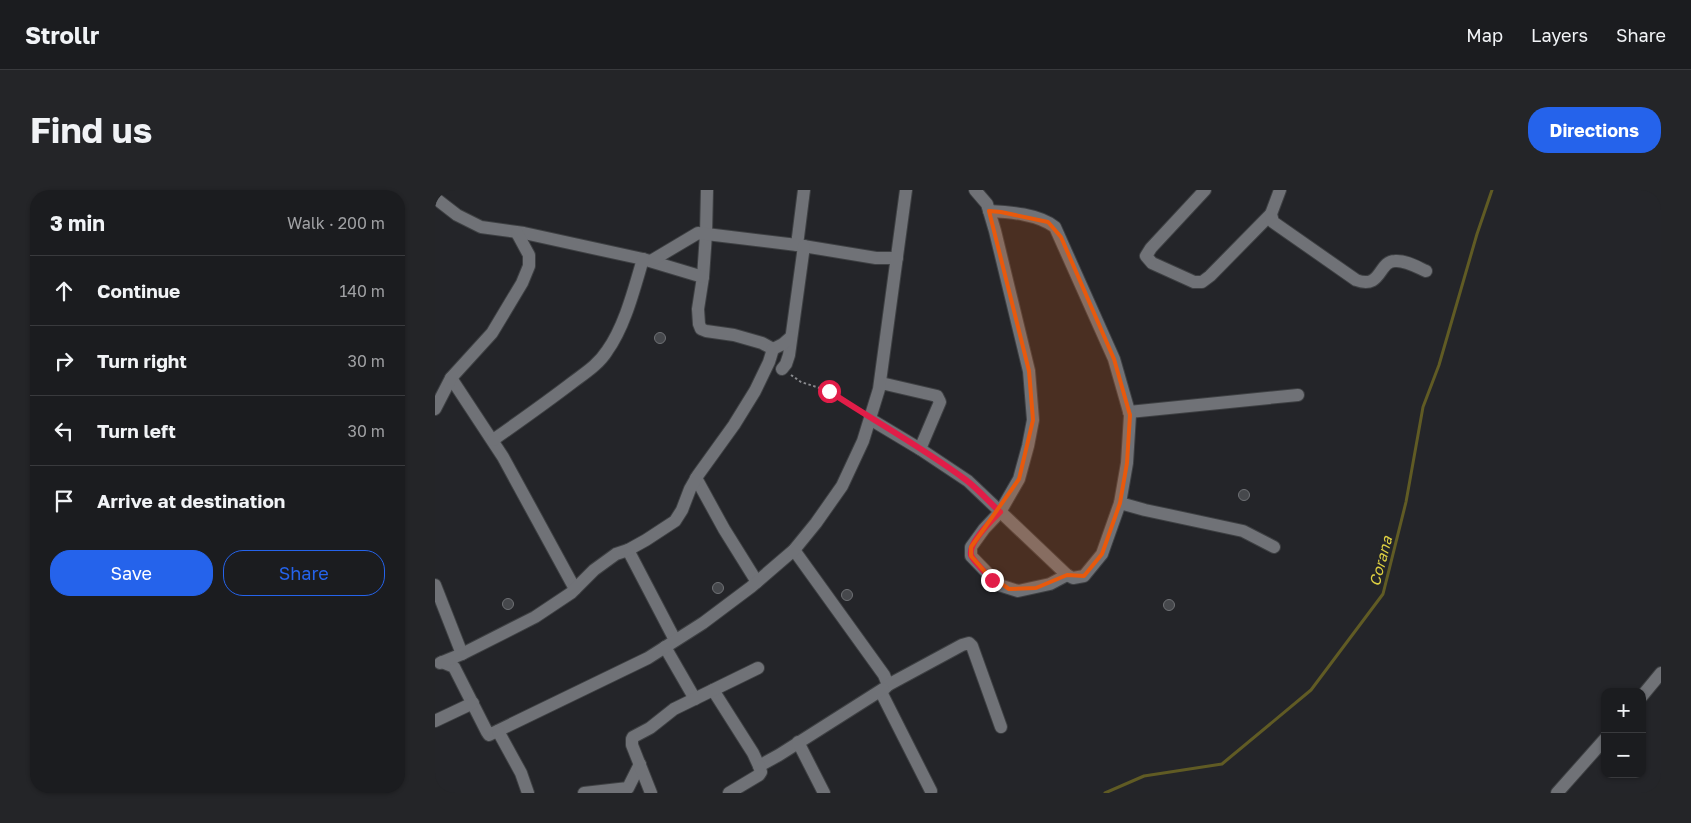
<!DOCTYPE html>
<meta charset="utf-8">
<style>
body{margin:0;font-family:"Golos Text",sans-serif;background:#242528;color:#f1f3f6}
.controls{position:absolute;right:15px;bottom:15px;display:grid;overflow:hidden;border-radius:10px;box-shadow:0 1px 4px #0004}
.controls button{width:45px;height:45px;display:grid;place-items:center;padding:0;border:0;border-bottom:1px solid #393a3d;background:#1b1c1f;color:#f1f3f6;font:25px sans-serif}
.stop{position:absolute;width:15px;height:15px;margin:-11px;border:4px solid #e11d48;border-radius:50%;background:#fff}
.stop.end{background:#e11d48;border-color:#fff;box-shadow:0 1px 5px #0008}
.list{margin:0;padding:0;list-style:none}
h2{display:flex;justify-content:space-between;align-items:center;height:65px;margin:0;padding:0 20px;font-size:21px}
h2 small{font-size:16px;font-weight:400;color:#a0a1a4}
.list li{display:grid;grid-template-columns:32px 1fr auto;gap:15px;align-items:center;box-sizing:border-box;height:70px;padding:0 20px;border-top:1px solid #393a3d}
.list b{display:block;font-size:19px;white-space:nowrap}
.list em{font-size:16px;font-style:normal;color:#a0a1a4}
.actions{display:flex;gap:10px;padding:15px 20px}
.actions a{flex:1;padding:11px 0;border:1px solid #2563eb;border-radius:20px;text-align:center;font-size:18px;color:#2563eb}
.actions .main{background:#2563eb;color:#fff}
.icon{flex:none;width:28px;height:28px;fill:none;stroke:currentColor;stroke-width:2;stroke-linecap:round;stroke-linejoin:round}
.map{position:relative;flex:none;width:1226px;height:603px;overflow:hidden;border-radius:20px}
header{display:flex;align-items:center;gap:30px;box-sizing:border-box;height:70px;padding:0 25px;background:#1b1c1f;border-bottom:1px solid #393a3d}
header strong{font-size:24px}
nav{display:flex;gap:28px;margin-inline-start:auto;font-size:18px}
.intro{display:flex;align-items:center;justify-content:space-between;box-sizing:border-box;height:120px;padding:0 30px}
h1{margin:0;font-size:35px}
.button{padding:12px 22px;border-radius:20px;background:#2563eb;color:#fff;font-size:18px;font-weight:700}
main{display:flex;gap:30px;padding:0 30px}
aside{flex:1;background:#1b1c1f;border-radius:20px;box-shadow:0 1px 4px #0004}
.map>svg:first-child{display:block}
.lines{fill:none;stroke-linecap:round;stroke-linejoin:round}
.stream{stroke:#605b24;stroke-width:3}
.building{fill:#46484c;stroke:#6f7175}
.minor-casing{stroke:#3e4043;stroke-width:14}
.path{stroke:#898a8e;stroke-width:2;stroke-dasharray:2.5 2.5;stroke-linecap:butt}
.minor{stroke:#707277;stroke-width:12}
.route{stroke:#e11d48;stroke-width:6}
.marked{fill:#e8590c;fill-opacity:0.2;stroke:#e8590c;stroke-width:4;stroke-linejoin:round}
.labels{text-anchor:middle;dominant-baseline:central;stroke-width:4;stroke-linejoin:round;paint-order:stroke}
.water-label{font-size:15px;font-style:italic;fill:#ddcf42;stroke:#242529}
</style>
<header>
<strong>Strollr</strong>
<nav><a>Map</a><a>Layers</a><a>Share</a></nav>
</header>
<div class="intro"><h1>Find us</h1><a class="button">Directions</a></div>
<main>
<aside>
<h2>3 min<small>Walk · 200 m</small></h2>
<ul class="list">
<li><svg class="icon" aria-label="ahead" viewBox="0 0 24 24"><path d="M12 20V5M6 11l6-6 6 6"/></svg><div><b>Continue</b></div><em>140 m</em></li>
<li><svg class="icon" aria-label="right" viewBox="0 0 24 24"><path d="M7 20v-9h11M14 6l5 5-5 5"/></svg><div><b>Turn right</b></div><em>30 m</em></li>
<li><svg class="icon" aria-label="left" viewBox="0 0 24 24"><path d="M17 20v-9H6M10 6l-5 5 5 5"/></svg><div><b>Turn left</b></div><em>30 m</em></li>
<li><svg class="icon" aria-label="arrive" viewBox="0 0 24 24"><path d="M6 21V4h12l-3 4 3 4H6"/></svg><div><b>Arrive at destination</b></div></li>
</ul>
<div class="actions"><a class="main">Save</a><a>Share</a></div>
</aside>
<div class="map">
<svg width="1226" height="603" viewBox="0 0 1226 603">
<rect width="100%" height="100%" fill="#242529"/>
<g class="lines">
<polyline class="stream" points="670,603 709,586 787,574 876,500 948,404 971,312 988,217 1004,175 1042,44 1057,0"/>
</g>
<g class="building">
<circle cx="225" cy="148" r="5.5"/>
<circle cx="809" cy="305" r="5.5"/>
<circle cx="283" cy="398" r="5.5"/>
<circle cx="412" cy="405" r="5.5"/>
<circle cx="73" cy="414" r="5.5"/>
<circle cx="734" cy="415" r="5.5"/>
</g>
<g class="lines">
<g class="minor-casing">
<g id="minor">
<polyline points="272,0 271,44 268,87 263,119 264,134 266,139 271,141 299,145 327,153 338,159"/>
<polyline points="540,0 552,14 560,41 594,181 598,230 593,256 584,289 565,322 549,339 536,357 536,366 564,395 583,401 615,394 632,385"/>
<polyline points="770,0 716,58 711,66 717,73 759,92 767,92 775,86 836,24"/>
<path d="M 845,0 L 836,24 L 838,32 L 921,90 C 947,100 943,71 960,71 C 970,70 982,77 991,81"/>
<polyline points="0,8 22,25 46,37 89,43 208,69 268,87"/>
<polyline points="362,55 369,0"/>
<polyline points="216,71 263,43 362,55 441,68 462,68"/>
<polyline points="347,179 351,174 354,165 369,56"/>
<polyline points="16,188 68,267 140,399"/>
<polyline points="446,193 502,206 505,212 485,259"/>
<polyline points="0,219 16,188 57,143 87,93 94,76 94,65 82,43"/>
<polyline points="694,222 863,205"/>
<path d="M 435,229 L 485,259 L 533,291 L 632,385 L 638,388 L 649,386 L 667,364 L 685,313 L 692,273 L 695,225 L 679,169 L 620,37 C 603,24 575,22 554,21"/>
<path d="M 58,250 C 85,231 112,212 138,192 C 150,183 164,174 172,161 C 190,136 199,99 208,69"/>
<polyline points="261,288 289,339 322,392"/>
<polyline points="685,313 710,320 808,341 839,357"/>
<polyline points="193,360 240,450"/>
<polyline points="359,360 449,485 453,495 447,501 448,506 496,601"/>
<polyline points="0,395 27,464"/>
<polyline points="230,457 260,509"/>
<polyline points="7,472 19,477 52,542 54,545 56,544 213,468 268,433 316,397 359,360 381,333 407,296 428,251 444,199 471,0"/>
<polyline points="5,473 27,464 100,427 136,403 159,380 181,364 193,360 211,350 240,331 247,320 255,299 263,285 299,235 320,201 334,172 338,159 348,154 356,147"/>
<polyline points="453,495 527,455 534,453 537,456 566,537"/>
<polyline points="278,500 318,563 324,576 344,565 448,499"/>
<polyline points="1207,506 1226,483"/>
<polyline points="0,531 38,513"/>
<polyline points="63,541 86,583 93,603"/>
<polyline points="363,552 389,603"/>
<polyline points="149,603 193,598 205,574"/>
<polyline points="216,603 197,555 197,549 198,547 215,538 239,519 323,478"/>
<polyline points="294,603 324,585 326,582 324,576"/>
<polyline points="1122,603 1170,549"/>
</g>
</g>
<polyline class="path" points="356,185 366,192 394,201 426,222"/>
<use href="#minor" class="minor"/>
</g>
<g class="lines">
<path class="route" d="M 394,201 C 439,231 487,257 531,290 C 543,299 553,311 565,322 C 557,330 533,353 536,365 C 538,371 552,384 557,390"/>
</g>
<path class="marked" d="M 554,21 L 566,22 L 613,32 L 626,47 L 679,169 L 695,225 L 692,273 L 685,313 L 667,364 L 649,386 L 632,385 L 601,398 L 574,399 L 551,383 L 536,366 L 536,357 L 584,289 L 598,230 L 594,181 Z"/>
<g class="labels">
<g class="water-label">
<text transform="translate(945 371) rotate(-75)">Corana</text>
</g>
</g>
</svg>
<div class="controls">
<button>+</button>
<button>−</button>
</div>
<div class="stop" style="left:394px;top:201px"></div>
<div class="stop end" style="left:557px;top:390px"></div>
</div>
</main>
